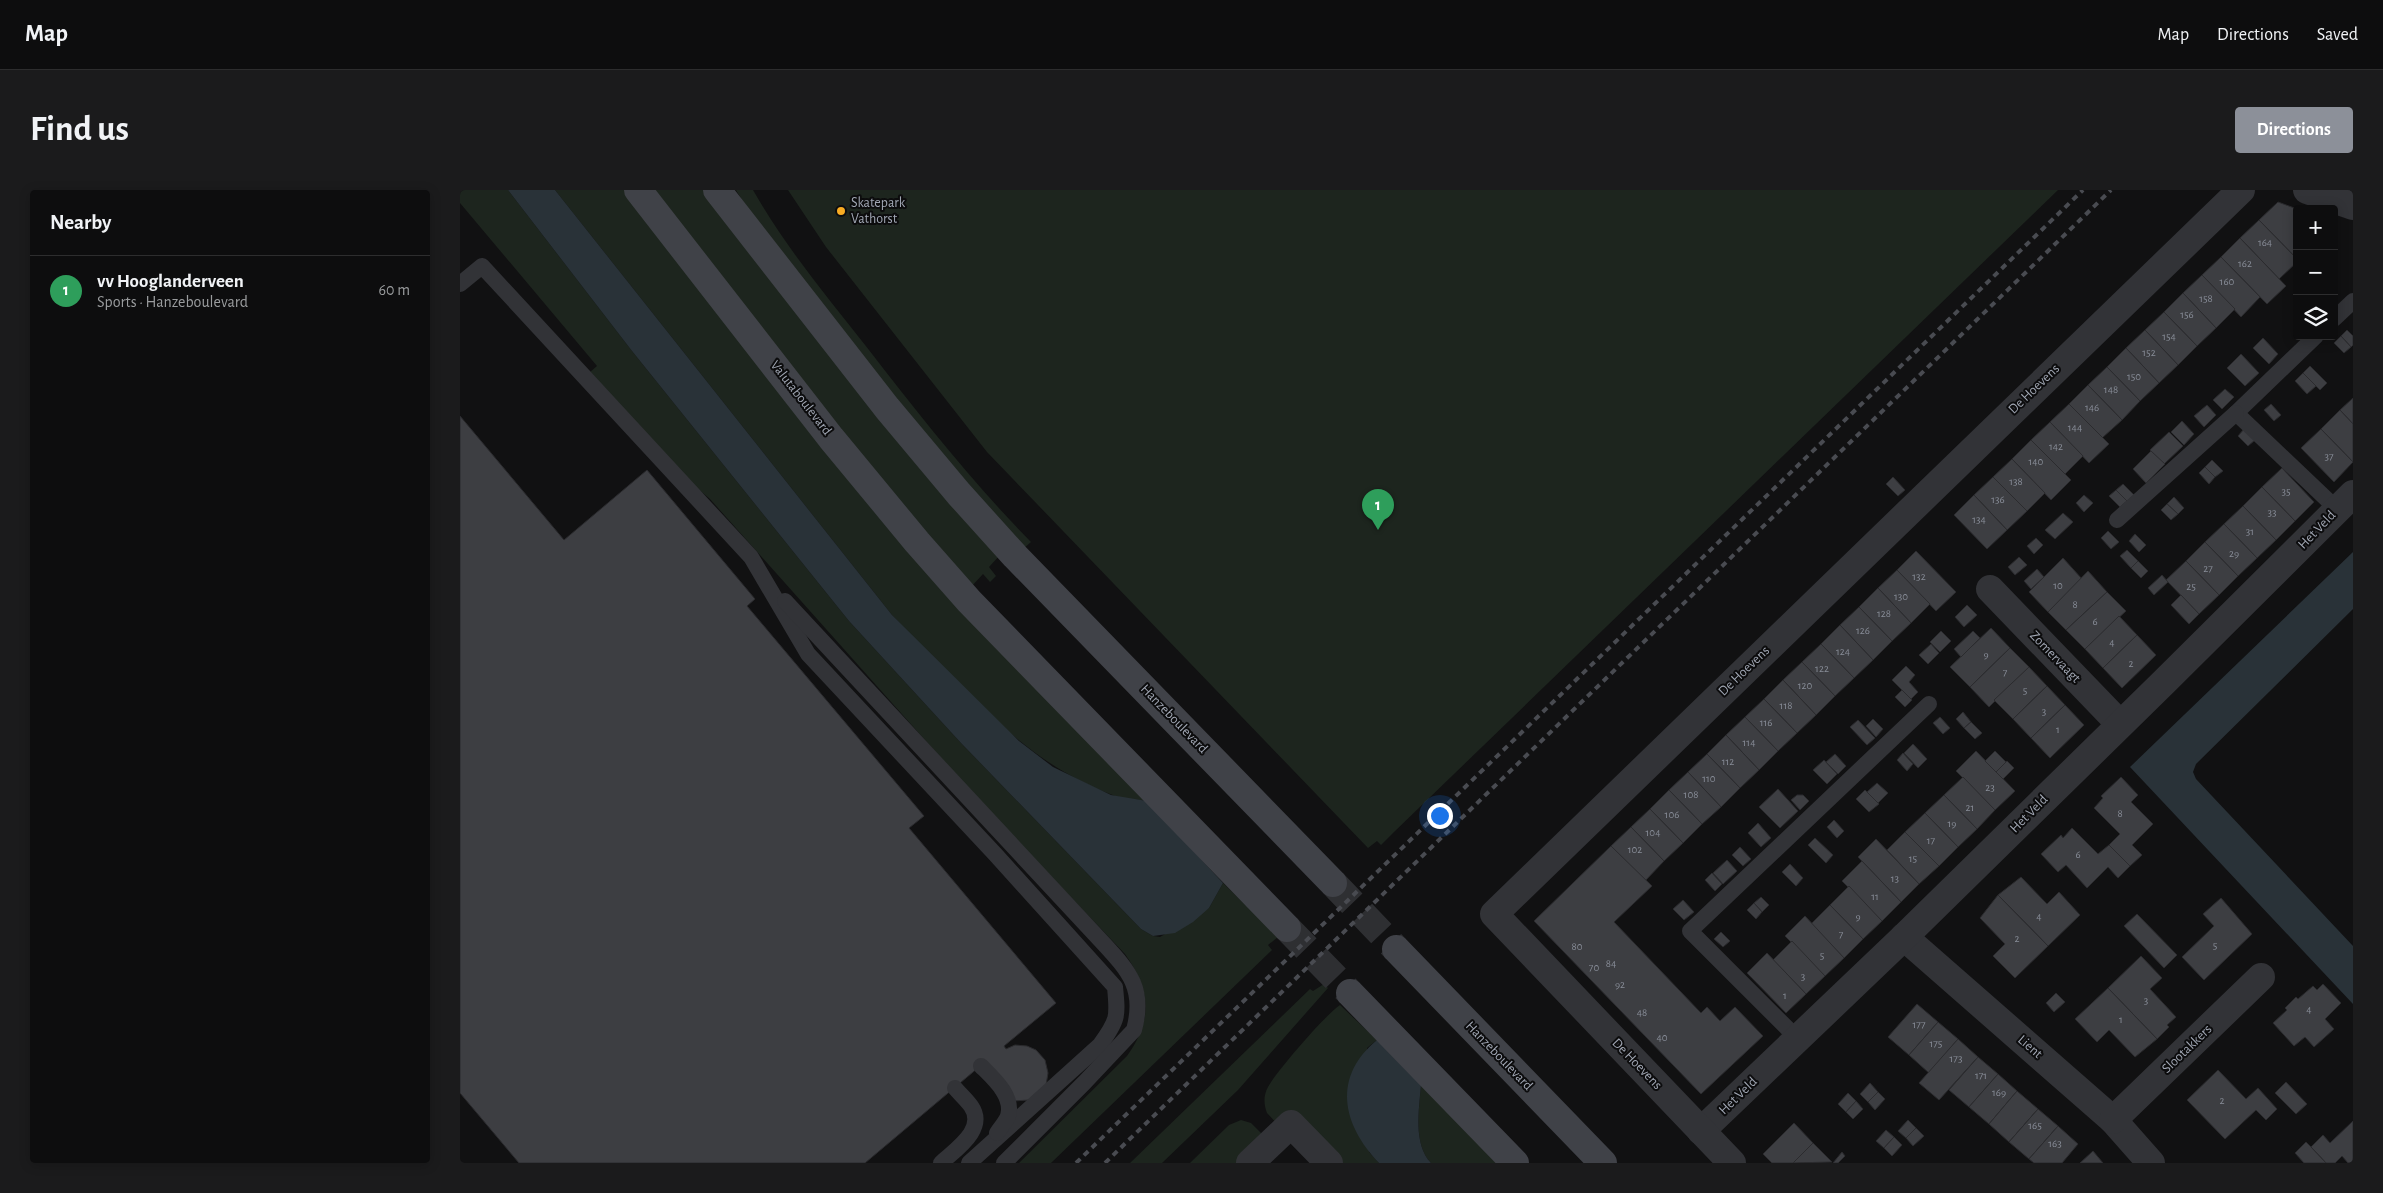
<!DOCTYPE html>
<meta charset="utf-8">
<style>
body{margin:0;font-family:"Alegreya Sans",sans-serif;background:#1b1b1c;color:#f1f3f6}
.controls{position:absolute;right:15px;top:15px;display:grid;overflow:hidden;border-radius:5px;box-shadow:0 2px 12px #0003}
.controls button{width:45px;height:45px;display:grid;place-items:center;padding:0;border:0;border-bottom:1px solid #2d2d2e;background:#0d0d0e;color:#f1f3f6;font:25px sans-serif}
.you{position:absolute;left:979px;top:625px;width:18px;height:18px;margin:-12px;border:4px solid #fff;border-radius:50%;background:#1a73e8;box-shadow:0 0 0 8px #1a73e833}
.badge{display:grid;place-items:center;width:32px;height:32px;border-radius:50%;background:#8c9099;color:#fff;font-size:16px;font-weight:700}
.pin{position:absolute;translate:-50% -41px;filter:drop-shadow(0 1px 2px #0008)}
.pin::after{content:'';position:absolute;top:26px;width:18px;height:15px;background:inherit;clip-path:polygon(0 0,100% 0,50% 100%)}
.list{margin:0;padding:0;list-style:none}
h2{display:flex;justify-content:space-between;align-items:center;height:65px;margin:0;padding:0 20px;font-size:21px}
h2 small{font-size:16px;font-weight:400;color:#9a9c9e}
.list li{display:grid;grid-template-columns:32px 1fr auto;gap:15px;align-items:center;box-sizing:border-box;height:70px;padding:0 20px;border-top:1px solid #2d2d2e}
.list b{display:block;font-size:19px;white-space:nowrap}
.list p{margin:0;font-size:16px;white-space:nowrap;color:#9a9c9e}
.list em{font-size:16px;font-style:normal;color:#9a9c9e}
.icon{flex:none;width:28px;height:28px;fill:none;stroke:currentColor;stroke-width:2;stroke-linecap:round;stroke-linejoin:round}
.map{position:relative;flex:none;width:1893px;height:973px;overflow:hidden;border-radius:5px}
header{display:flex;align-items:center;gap:30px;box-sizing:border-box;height:70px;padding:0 25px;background:#0d0d0e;border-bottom:1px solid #2d2d2e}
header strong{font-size:24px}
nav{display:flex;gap:28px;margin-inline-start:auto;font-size:18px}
.intro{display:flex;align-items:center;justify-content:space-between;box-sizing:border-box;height:120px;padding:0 30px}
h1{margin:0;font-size:35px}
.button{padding:12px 22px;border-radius:5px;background:#8c9099;color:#fff;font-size:18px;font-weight:700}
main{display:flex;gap:30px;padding:0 30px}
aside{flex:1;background:#0d0d0e;border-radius:5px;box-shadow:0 2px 12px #0003}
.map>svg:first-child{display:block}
.green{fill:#1d251e}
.water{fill:#293238}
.building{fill:#3d3e42;stroke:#2b2b2e}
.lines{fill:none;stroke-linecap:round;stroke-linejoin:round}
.secondary-tunnel{stroke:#2e2f32;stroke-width:28;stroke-dasharray:28 14;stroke-linecap:butt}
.lane{stroke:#323337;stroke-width:16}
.street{stroke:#323337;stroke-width:28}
.secondary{stroke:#404248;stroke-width:28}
.rail{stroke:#494b51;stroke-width:4;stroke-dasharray:6 5;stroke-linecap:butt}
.poi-dot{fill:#f8ac23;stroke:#0c0c0d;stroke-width:2}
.labels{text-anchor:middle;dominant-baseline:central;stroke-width:4;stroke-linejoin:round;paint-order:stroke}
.number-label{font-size:11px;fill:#888d98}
.poi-label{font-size:14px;fill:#a1a7b4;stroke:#0c0c0d;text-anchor:start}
.street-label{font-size:14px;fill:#a1a7b4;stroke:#0c0c0d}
</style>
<header>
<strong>Map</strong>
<nav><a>Map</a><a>Directions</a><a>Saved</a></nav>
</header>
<div class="intro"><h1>Find us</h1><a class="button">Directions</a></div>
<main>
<aside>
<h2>Nearby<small></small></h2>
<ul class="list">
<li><span class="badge" style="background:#2e9e5b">1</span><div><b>vv Hooglanderveen</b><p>Sports · Hanzeboulevard</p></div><em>60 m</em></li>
</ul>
</aside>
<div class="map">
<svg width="1893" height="973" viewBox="0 0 1893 973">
<rect width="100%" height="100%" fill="#111112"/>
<g class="green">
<path d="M 0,0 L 48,0 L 172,161 L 389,431 L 501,553 L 681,739 L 693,746 L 700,747 L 749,718 L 763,693 L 818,747 L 808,755 L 812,760 L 591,973 L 559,973 L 667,866 C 693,830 691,800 665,764 L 523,615 L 250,309 L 211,276 L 130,182 L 137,176 L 0,13 Z"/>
<path d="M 95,0 L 169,0 L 687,611 C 675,609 661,609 650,604 C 560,570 497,492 432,425 Z"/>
<polygon points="189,0 247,0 541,364 529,377 536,386 530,392 523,384 511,397 465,348"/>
<path d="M 276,0 L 293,0 C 326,58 368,108 409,160 C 461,227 512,292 571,352 L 563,359 L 537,332 L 302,43 Z"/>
<polygon points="328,0 1598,0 933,643 921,655 917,651 908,658 527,262 366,57"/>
<polygon points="864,794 868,798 778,900 702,973 670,973 850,799 853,801"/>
<path d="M 880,815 L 917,850 L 907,858 L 909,962 L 919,973 L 854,973 L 807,923 C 804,915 803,906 808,897 C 816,882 866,824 880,815 Z"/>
<path d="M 961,895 L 1036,973 L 971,973 C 953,954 959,919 961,895 Z"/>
<polygon points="781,930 791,933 805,947 778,973 730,973 769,935"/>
</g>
<g class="water">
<polygon points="48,0 95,0 432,425 559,551 593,577 651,605 687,611 763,693 749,718 733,732 715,743 693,746 681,739 501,553 389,431 172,161"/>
<polygon points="1893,362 1893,419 1736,574 1733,582 1736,589 1893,756 1893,814 1670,577"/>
<path d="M 917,850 L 961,895 C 959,919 953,954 971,973 L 919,973 C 882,934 872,887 917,850 Z"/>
</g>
<g class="building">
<polygon points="1818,12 1837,19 1837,69 1799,30"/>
<polygon points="1799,30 1837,69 1837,72 1819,89 1780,48"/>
<polygon points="1780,48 1826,96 1807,114 1761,67"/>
<polygon points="1761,67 1800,107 1781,127 1742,85"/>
<polygon points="1742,85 1775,119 1756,138 1723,103"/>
<polygon points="1723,103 1756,138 1737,156 1704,122"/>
<polygon points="1704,122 1737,156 1718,175 1685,140"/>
<polygon points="1685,140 1718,175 1699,193 1666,158"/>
<polygon points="1887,140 1893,146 1893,155 1891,157 1881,146"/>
<polygon points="1881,146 1891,157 1884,163 1874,153"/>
<polygon points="1803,148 1818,164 1809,174 1793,158"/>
<polygon points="1666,158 1699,193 1680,211 1647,177"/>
<polygon points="1781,164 1799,183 1785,196 1767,178"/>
<polygon points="1850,176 1867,193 1860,200 1843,183"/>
<polygon points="1647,177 1680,211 1662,230 1628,195"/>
<polygon points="1843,183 1856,196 1847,204 1835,191"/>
<polygon points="1628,195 1662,230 1642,248 1609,214"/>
<polygon points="1765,199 1774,207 1762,219 1753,210"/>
<polygon points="1893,208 1893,234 1880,220"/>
<polygon points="1609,214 1649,254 1629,273 1590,232"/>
<polygon points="1811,214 1821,225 1814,231 1804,220"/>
<polygon points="1747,215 1756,225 1744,237 1734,226"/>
<polygon points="1880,220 1893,234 1893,272 1861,239"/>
<polygon points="0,226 104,350 187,280 295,409 287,416 464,626 449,638 596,813 544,856 546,859 555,855 567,856 576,860 585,870 588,883 586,895 569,910 553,911 519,877 405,973 59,973 0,903"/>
<polygon points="1722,231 1734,244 1724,255 1711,242"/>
<polygon points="1590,232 1623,266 1604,285 1571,250"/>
<polygon points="1784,239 1795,250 1788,256 1778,246"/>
<polygon points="1861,239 1893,272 1874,292 1841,258"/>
<polygon points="1709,242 1723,256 1704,274 1690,260"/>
<polygon points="1571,250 1611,290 1591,310 1552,269"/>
<polygon points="1691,261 1705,274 1686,293 1673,279"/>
<polygon points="1552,269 1585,303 1567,321 1533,287"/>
<polygon points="1752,270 1763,281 1755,287 1745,277"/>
<polygon points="1745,277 1755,287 1749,294 1739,283"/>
<polygon points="1822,278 1854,312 1835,331 1802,297"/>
<polygon points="1433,287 1445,300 1438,306 1426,294"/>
<polygon points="1533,287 1567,321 1547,340 1514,305"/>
<polygon points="1663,294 1674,305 1667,311 1656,300"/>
<polygon points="1802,297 1835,331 1816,350 1783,316"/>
<polygon points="1656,300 1667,311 1660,317 1649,306"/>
<polygon points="1514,305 1547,340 1527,359 1494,325"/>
<polygon points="1624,305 1633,313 1624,322 1616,313"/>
<polygon points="1714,307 1724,318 1718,324 1707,314"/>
<polygon points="1707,314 1718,324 1711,330 1701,320"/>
<polygon points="1783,316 1816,350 1797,368 1764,334"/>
<polygon points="1603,323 1613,332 1595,349 1585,340"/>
<polygon points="1764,334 1797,368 1778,386 1745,352"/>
<polygon points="1648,341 1659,352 1651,359 1641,348"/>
<polygon points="1675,344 1686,355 1679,362 1669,351"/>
<polygon points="1576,348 1583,355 1574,364 1567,356"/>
<polygon points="1745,352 1778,386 1759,405 1726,371"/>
<polygon points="1667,360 1678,371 1671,378 1660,366"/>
<polygon points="1456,361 1496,402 1476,421 1437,380"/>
<polygon points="1559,367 1567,375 1555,385 1548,377"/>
<polygon points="1603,368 1622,389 1588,422 1569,402"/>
<polygon points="1678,371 1688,381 1681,388 1671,378"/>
<polygon points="1726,371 1759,405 1739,424 1706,390"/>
<polygon points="1577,379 1584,387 1571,399 1564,391"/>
<polygon points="1437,380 1470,414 1451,433 1418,398"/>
<polygon points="1628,381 1647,402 1606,440 1588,422"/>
<polygon points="1702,385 1708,392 1694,405 1688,398"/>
<polygon points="1418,398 1451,433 1432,451 1399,417"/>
<polygon points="1647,402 1666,421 1625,459 1606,440"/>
<polygon points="1721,405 1739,424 1729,434 1711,415"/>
<polygon points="1507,415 1517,425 1504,437 1495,427"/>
<polygon points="1399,417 1432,451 1413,470 1380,435"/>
<polygon points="1659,426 1677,445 1643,478 1625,459"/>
<polygon points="1380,435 1413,470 1394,488 1361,454"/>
<polygon points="1531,438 1550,458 1510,497 1490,477"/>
<polygon points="1481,441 1491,451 1480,462 1470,452"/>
<polygon points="1513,441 1520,448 1501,467 1494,459"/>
<polygon points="1677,445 1696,465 1662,498 1643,478"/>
<polygon points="1361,454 1394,488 1375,506 1342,472"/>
<polygon points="1471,454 1479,463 1468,474 1459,465"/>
<polygon points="1550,458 1569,477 1529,517 1510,497"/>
<polygon points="1342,472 1375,506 1356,525 1323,490"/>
<polygon points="1446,476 1455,485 1449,492 1458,502 1451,509 1432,490"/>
<polygon points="1569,477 1587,496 1553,529 1534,510"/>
<polygon points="1323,490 1356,525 1337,543 1304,509"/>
<polygon points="1587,496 1605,515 1571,548 1553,529"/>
<polygon points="1442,500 1452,510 1445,517 1435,507"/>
<polygon points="1304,509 1337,543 1318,561 1285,527"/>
<polygon points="1605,515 1624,535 1590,568 1571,548"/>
<polygon points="1503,522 1511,532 1504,538 1496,529"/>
<polygon points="1285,527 1318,561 1299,580 1266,545"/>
<polygon points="1480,527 1490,538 1483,544 1473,533"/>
<polygon points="1413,529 1423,539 1416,547 1406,536"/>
<polygon points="1398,530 1415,548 1407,555 1390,537"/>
<polygon points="1511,532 1522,543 1515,549 1504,538"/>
<polygon points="1266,545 1299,580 1280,598 1247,564"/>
<polygon points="1453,554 1467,569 1458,578 1444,563"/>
<polygon points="1516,561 1555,601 1535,620 1496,581"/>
<polygon points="1535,561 1546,572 1536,582 1525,571"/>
<polygon points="1443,563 1453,574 1447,581 1437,570"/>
<polygon points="1247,564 1280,598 1261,617 1228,582"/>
<polygon points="1375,564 1386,576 1378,584 1366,572"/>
<polygon points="1364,570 1377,584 1367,594 1353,580"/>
<polygon points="1547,571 1554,578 1543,589 1536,582"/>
<polygon points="1228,582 1261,617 1242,634 1209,600"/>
<polygon points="1503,587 1535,620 1517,639 1484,605"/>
<polygon points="1661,587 1678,605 1671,612 1693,634 1672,655 1682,665 1670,676 1649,655 1660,644 1634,618 1643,608 1641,606"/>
<polygon points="1417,593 1428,603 1418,613 1407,602"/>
<polygon points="1318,599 1338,621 1320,638 1299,617"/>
<polygon points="1209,600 1242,634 1223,653 1190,619"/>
<polygon points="1405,600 1419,614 1409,622 1396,609"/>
<polygon points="1337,605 1343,605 1349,611 1340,620 1331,610"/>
<polygon points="1484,605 1517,639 1498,657 1465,623"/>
<polygon points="1190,619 1223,653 1204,671 1171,637"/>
<polygon points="1465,623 1498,657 1479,676 1445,642"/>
<polygon points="1374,630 1384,641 1377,648 1367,637"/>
<polygon points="1298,633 1311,648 1301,657 1288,643"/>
<polygon points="1171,637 1204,671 1185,691 1151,656"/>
<polygon points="1612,638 1638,664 1649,655 1670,676 1658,688 1648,677 1627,698 1606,675 1598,682 1581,664 1601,645 1603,648"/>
<polygon points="1445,642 1479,676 1459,694 1427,660"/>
<polygon points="1355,648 1373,665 1366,673 1348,655"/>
<polygon points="1416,649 1459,694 1441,712 1398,667"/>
<polygon points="1151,656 1192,696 1154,732 1241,823 1247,817 1260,831 1275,817 1303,846 1241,904 1074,731"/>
<polygon points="1280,657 1291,669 1283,676 1272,665"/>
<polygon points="1267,670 1277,681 1263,694 1253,683"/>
<polygon points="1402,671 1441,712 1422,731 1382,691"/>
<polygon points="1330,674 1343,688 1336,696 1322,682"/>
<polygon points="1252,683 1262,694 1255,701 1245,690"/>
<polygon points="1561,687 1587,714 1599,702 1620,725 1588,756 1538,705"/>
<polygon points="1389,696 1422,731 1403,749 1370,715"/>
<polygon points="1538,705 1588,756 1555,788 1533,766 1545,754 1520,728"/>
<polygon points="1301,707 1309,715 1302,722 1294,713"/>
<polygon points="1761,708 1792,744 1744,790 1722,767 1754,736 1743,724"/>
<polygon points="1223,710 1234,722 1224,730 1213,719"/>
<polygon points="1294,713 1302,722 1296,729 1287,720"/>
<polygon points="1370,715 1403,749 1384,768 1351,734"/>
<polygon points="1677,724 1717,765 1704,778 1664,736"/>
<polygon points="1345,726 1384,768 1365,786 1325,746"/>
<polygon points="1261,742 1270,751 1263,757 1254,749"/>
<polygon points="1332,751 1365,786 1346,804 1313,770"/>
<polygon points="1307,763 1346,804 1326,823 1287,783"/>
<polygon points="1681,766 1702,788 1690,799 1716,827 1707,835 1709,837 1697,849 1648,798"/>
<polygon points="1863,794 1881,813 1865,829 1874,839 1854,857 1845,847 1834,856 1813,833 1827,820 1825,818 1836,807 1838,809 1853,796 1857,800"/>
<polygon points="1648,798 1697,849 1675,867 1649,840 1637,852 1615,829"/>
<polygon points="1596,803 1605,812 1594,822 1586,813"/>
<polygon points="1457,814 1478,832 1449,865 1428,847"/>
<polygon points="1478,832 1498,849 1469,883 1449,865"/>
<polygon points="1498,849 1518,867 1479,910 1459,893"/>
<polygon points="1518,867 1538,884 1509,917 1489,900"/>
<polygon points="1758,880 1786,909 1798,898 1817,919 1806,930 1796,920 1765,949 1727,910"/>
<polygon points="1538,884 1557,901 1529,934 1509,917"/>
<polygon points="1826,892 1847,914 1836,924 1815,903"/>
<polygon points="1410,893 1418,902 1408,912 1400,904"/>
<polygon points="1557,901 1578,919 1549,952 1529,934"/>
<polygon points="1418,902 1425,909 1415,920 1408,912"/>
<polygon points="1388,903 1396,911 1386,922 1378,914"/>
<polygon points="1396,911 1403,919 1393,929 1386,922"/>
<polygon points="1578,919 1598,936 1569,969 1549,952"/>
<polygon points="1448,930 1456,938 1446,948 1438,941"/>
<polygon points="1893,931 1893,973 1888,973 1882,966 1875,973 1866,973 1851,957 1863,945 1870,953"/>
<polygon points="1334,933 1353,953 1333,973 1312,973 1303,964"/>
<polygon points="1598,936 1618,954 1602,973 1574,973 1569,969"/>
<polygon points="1456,938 1464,946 1453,956 1446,948"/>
<polygon points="1426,940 1434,947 1424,958 1416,951"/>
<polygon points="1434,947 1442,955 1432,966 1424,958"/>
<polygon points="1846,952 1851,957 1866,973 1844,973 1835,963"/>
<polygon points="1353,953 1372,972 1333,973"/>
<polygon points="1633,961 1643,973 1620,973"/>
<polygon points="1382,962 1385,966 1378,973 1373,973"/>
</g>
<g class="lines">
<g class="secondary-tunnel">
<polyline points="873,693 936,759"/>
<polyline points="827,738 890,803"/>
</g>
<g class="lane">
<path d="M 0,94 L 22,76 L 291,367 L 348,464 L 535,664 L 655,797 C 658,827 658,830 640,855 L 509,973"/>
<polyline points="1874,129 1893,111"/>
<polyline points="1856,146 1776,223 1877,319"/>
<polyline points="1657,330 1776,223"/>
<path d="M 325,411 L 644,754 C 670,782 685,800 674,840 L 624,893 L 544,973"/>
<polyline points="1337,848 1230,741 1469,514"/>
<path d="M 521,876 C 533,888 554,906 548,926 C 546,932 540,938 537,943"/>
<path d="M 481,973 C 496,959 527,939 511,916 C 506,909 500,904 495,898"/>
</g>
<g class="street">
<polyline points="1847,0 1893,16"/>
<polyline points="1530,399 1660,534"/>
<polyline points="1444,747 1653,930 1691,973"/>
<polyline points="1653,930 1801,787"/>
<polyline points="1241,941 1444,747 1704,492 1893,304"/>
<polyline points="790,973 831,934 869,973"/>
<polyline points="1272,973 1034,724 1781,0"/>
</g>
<g class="secondary">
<polyline points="178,0 371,248 457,352 509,411 827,738"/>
<polyline points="257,0 427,218 499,304 555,366 873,693"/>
<polyline points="936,759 1143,973"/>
<polyline points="890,803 1055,973"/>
</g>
<g class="rail">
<polyline points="616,973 1623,0"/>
<polyline points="645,973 1651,0"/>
</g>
</g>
<circle class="poi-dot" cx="381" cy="21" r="5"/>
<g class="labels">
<g class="number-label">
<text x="1805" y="52">164</text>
<text x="1785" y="73">162</text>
<text x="1767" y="91">160</text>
<text x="1746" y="108">158</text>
<text x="1727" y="124">156</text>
<text x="1709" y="146">154</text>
<text x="1689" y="162">152</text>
<text x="1674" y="186">150</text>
<text x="1651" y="199">148</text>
<text x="1632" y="217">146</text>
<text x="1615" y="237">144</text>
<text x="1596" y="256">142</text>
<text x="1869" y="266">37</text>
<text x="1576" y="271">140</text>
<text x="1556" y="291">138</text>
<text x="1826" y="301">35</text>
<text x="1538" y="309">136</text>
<text x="1812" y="322">33</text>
<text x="1519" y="329">134</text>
<text x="1790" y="341">31</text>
<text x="1774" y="363">29</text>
<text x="1748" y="378">27</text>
<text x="1459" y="386">132</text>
<text x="1598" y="395">10</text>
<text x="1731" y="396">25</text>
<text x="1441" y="406">130</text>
<text x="1615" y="414">8</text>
<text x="1424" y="423">128</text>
<text x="1635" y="431">6</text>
<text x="1403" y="440">126</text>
<text x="1652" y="452">4</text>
<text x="1383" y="461">124</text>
<text x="1526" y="464">9</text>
<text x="1671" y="473">2</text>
<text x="1362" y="478">122</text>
<text x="1545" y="482">7</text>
<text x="1345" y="495">120</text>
<text x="1565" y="500">5</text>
<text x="1326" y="515">118</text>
<text x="1584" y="521">3</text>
<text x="1306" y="532">116</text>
<text x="1598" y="539">1</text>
<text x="1289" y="552">114</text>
<text x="1268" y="571">112</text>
<text x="1249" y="588">110</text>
<text x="1530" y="597">23</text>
<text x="1231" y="604">108</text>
<text x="1510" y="617">21</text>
<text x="1660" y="623">8</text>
<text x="1212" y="624">106</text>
<text x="1492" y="633">19</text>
<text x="1193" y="642">104</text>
<text x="1471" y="650">17</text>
<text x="1175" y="659">102</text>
<text x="1618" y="664">6</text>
<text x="1453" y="668">15</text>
<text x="1435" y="688">13</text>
<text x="1415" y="706">11</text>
<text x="1398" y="726">9</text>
<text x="1579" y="726">4</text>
<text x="1381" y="744">7</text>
<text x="1557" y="748">2</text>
<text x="1755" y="755">5</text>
<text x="1117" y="756">80</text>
<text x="1362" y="765">5</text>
<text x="1151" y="773">84</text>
<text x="1134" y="777">70</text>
<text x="1343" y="786">3</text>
<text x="1160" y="794">92</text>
<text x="1325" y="805">1</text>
<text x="1686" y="810">3</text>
<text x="1849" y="819">4</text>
<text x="1182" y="822">48</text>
<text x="1661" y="829">1</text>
<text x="1459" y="834">177</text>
<text x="1202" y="847">40</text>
<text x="1476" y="853">175</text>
<text x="1496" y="868">173</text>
<text x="1521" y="885">171</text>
<text x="1539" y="902">169</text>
<text x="1762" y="910">2</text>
<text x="1575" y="935">165</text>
<text x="1595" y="953">163</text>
</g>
<g class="poi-label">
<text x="391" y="13">Skatepark<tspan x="391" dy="16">Vathorst</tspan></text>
</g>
<g class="street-label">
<text transform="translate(1574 199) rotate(-44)">De Hoevens</text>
<text transform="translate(341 208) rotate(52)">Valutaboulevard</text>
<text transform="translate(1857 340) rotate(-46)">Het Veld</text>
<text transform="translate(1595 467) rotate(46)">Zomervaagt</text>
<text transform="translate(1284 481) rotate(-44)">De Hoevens</text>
<text transform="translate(714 529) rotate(46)">Hanzeboulevard</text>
<text transform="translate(1569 624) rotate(-45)">Het Veld</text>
<text transform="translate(1570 857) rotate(41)">Lient</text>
<text transform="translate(1727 859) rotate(-44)">Slootakkers</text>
<text transform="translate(1039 866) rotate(46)">Hanzeboulevard</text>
<text transform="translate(1177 874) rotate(46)">De Hoevens</text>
<text transform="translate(1278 906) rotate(-44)">Het Veld</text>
</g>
</g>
</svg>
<div class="controls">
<button>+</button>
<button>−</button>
<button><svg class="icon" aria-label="layers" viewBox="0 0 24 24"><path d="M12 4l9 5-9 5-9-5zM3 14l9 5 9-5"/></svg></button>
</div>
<div class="you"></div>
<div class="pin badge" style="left:918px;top:340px;background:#2e9e5b">1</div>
</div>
</main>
